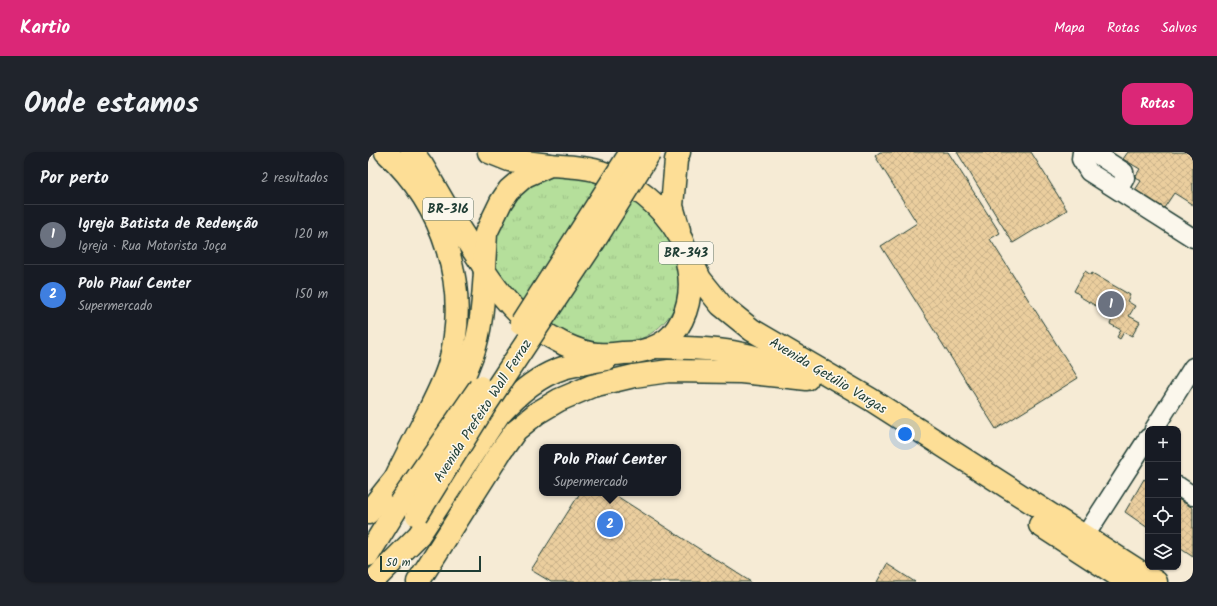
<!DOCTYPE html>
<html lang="pt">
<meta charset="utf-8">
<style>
body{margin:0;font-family:Kalam,sans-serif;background:#20242c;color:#f1f3f6}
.controls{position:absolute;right:12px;bottom:12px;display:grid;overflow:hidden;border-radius:8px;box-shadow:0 1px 3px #0004}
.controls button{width:36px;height:36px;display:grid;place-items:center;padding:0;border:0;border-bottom:1px solid #363941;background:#171b24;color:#f1f3f6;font:20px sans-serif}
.scale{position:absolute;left:12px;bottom:10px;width:101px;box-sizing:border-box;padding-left:4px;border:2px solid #1f3d34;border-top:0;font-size:11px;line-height:14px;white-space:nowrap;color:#1f3d34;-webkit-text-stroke:3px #fbf7ec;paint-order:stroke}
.you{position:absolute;left:537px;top:282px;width:14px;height:14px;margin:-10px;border:3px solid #fff;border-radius:50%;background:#1a73e8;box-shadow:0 0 0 6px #1a73e833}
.badge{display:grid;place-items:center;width:26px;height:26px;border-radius:50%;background:#db2777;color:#fff;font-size:13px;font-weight:700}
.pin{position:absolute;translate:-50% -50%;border:2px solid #fff;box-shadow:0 1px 4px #0006}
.popup{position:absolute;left:171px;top:292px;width:142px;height:52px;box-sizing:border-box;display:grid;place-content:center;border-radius:8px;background:#171b24;filter:drop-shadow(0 1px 3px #0005);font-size:13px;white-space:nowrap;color:#9ea1a6}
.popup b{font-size:15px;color:#f1f3f6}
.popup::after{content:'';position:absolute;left:50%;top:100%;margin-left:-8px;border:8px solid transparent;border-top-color:#171b24}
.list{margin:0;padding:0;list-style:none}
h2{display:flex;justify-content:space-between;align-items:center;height:52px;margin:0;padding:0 16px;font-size:17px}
h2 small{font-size:13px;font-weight:400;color:#9ea1a6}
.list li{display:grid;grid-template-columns:26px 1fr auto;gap:12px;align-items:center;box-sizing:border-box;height:60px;padding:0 16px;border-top:1px solid #363941}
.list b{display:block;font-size:15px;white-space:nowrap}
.list p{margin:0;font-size:13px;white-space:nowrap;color:#9ea1a6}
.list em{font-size:13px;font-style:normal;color:#9ea1a6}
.icon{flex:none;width:22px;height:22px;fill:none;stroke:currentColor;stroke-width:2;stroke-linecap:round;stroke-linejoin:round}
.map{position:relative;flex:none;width:825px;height:430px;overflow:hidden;border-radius:12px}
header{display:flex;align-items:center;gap:24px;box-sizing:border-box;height:56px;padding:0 20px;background:#db2777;color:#fff}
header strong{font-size:19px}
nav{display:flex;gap:22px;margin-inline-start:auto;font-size:14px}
.intro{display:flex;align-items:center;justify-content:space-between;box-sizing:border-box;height:96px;padding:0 24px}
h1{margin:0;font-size:28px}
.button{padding:10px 18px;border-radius:12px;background:#db2777;color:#fff;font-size:14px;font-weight:700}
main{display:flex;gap:24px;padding:0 24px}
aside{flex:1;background:#171b24;border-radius:12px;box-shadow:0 1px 3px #0004}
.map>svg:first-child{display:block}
.park{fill:url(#park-tufts);stroke:#6a8e68}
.building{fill:url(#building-cross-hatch);stroke:#1f3d34}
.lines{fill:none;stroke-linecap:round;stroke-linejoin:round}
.minor-casing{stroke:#1f3d34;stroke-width:21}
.major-casing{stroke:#1f3d34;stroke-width:25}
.highway-casing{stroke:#1f3d34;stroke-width:25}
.minor{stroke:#fbf7ec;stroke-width:18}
.major{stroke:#fdde96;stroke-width:22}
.highway{stroke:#fdde96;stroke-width:22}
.highway-bridge-casing{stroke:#1f3d34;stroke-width:25;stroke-linecap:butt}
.highway-bridge{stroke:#fdde96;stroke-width:22}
.labels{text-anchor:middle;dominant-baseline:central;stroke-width:3;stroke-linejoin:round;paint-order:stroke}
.shield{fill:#fbf7ec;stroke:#61756b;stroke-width:1}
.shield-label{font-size:13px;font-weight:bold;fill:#1f3d34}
.street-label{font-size:14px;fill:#1f3d34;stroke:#fbf7ec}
</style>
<header>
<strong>Kartio</strong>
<nav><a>Mapa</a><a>Rotas</a><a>Salvos</a></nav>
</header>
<div class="intro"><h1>Onde estamos</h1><a class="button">Rotas</a></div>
<main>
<aside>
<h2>Por perto<small>2 resultados</small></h2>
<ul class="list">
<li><span class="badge" style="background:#6b7280">1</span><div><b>Igreja Batista de Redenção</b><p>Igreja · Rua Motorista Joça</p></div><em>120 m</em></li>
<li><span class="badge" style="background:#3f7fe0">2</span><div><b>Polo Piauí Center</b><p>Supermercado</p></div><em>150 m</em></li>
</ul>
</aside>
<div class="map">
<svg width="825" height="430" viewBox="0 0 825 430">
<defs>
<pattern id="park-tufts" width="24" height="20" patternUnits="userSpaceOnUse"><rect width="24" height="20" fill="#b5df9b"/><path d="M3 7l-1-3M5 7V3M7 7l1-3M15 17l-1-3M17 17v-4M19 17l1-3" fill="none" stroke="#9bc086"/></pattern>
<pattern id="building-cross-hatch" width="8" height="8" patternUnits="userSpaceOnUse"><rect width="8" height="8" fill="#ebce9e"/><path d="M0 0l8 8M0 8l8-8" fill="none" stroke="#c9b289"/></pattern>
</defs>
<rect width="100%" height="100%" fill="#f6ebd5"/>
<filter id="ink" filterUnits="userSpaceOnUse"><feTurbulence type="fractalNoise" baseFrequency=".025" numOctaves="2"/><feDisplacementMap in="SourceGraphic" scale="8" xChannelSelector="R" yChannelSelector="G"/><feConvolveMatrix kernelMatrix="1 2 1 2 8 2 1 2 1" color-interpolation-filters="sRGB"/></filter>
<g filter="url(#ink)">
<path class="park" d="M 200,25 C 210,26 220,27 230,29 C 245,33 263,44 274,55 C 297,76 316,108 312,140 C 311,149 305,159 299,167 C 290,178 276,188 261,190 C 252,191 241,193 231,192 C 198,191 142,149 129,118 C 120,97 133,62 148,45 C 155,38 169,29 179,26 C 185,24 193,25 200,25 Z"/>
<g class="building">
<polygon points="512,0 580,0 632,81 622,87 710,226 628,277 513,94 549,71 507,4"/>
<polygon points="589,0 663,0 699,58 645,91"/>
<polygon points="760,0 825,0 825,53 806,41 796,56 767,38 773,29 767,25 772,17 755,7"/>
<polygon points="717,119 723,123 724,121 762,143 759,149 767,154 761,164 772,170 764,184 756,180 752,187 749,185 753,178 742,172 744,168 738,164 740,161 711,144 712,143 706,139"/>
<polygon points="776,327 780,329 780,376 757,360"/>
<polygon points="212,341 244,341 383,430 183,430 163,418"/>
<polygon points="810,347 825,356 825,405 810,395"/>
<polygon points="519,412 547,430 509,430"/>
</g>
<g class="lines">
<g class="minor-casing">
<g id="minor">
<polyline points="714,0 713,7 721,20 825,86"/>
<polyline points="725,0 756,20 757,26 750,38"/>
<polyline points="786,277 825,215"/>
<polyline points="810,334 825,344"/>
<polyline points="717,384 780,286"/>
</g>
</g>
<g class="major-casing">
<g id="major">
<path d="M 0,361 C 30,322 64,284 88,240 C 95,228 100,214 105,201 C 114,175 115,146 117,120"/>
<polyline points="50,430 131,302 148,278 169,261 191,248 224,234 266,224 301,219 373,220 439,227"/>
</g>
</g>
<g class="highway-casing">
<g id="highway">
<path d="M 18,0 C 76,54 103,135 81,213 C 76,230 67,247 59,263 C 49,283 38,304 28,325"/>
<polyline points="44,0 54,13 87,70 116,115"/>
<polyline points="121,0 141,8 181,13"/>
<path d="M 182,13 C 196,14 220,15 233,20 C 264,29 295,55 311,83 C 317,92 318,104 320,115 C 325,139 320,164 304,183 C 292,196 272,201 255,201 C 247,202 238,203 230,202 C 219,202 207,197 196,192 C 158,173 140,154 117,120 L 116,115 L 118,81 L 133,50 L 141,38 L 157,24 Z"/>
<polyline points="311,78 304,54 308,8 311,0"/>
<polyline points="324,110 332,127 353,153 384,178 502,247 788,430"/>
<path d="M 287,195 C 346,196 385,197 439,226"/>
<polyline points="672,373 760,430"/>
<polyline points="0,403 32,351"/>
<path d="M 7,427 L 51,383 L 131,262 C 148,243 170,224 195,216 C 209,212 224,210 238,207"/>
</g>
</g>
<use href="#minor" class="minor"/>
<use href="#major" class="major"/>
<use href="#highway" class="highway"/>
<g class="highway-bridge-casing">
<g id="highway-bridge">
<polyline points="154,171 263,0"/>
<polyline points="32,351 112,235"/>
<polyline points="49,363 118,252 227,88 282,0"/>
</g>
</g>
<use href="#highway-bridge" class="highway-bridge"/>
</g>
</g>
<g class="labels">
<g class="shield">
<rect x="55" y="46" width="50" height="22" rx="3"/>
<rect x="291" y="90" width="54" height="22" rx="3"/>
</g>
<g class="shield-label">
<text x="80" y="57">BR-316</text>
<text x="318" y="101">BR-343</text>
</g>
<g class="street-label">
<text transform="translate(460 224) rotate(31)">Avenida Getúlio Vargas</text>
<text transform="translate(115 259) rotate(-57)">Avenida Prefeito Wall Ferraz</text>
</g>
</g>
</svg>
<div class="controls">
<button>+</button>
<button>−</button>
<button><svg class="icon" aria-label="locate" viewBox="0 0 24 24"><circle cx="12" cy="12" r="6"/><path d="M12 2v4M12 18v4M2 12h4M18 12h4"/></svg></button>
<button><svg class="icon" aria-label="layers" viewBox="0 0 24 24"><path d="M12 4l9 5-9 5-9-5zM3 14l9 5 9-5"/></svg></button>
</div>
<div class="scale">50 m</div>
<div class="you"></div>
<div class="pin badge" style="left:743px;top:152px;background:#6b7280">1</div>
<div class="pin badge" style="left:242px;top:372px;background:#3f7fe0">2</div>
<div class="popup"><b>Polo Piauí Center</b>Supermercado</div>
</div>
</main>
